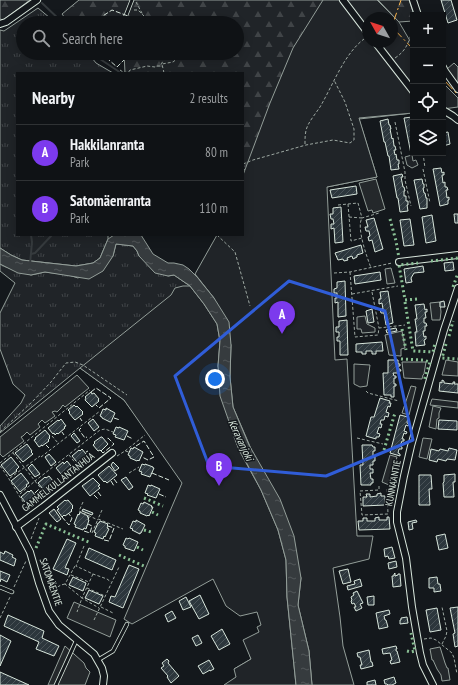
<!DOCTYPE html>
<meta charset="utf-8">
<style>
body{margin:0;font-family:"PT Sans Narrow",sans-serif;background:#181b1e;color:#f1f3f6}
.controls{position:absolute;right:12px;top:12px;display:grid;overflow:hidden;border-radius:0px;box-shadow:0 2px 10px #0003}
.controls button{width:36px;height:36px;display:grid;place-items:center;padding:0;border:0;border-bottom:1px solid #2f3234;background:#0f1215;color:#f1f3f6;font:20px sans-serif}
.compass{position:absolute;left:362px;top:12px;width:36px;height:36px;border-radius:50%;background:#0f1215;box-shadow:0 2px 10px #0003;rotate:309deg}
.you{position:absolute;left:215px;top:379px;width:14px;height:14px;margin:-10px;border:3px solid #fff;border-radius:50%;background:#1a73e8;box-shadow:0 0 0 6px #1a73e833}
.badge{display:grid;place-items:center;width:26px;height:26px;border-radius:50%;background:#7c3aed;color:#fff;font-size:13px;font-weight:700}
.pin{position:absolute;translate:-50% -33px;filter:drop-shadow(0 1px 2px #0008)}
.pin::after{content:'';position:absolute;top:21px;width:14px;height:12px;background:inherit;clip-path:polygon(0 0,100% 0,50% 100%)}
.list{margin:0;padding:0;list-style:none}
h2{display:flex;justify-content:space-between;align-items:center;height:52px;margin:0;padding:0 16px;font-size:17px}
h2 small{font-size:13px;font-weight:400;color:#9b9ea0}
.list li{display:grid;grid-template-columns:26px 1fr auto;gap:12px;align-items:center;box-sizing:border-box;height:56px;padding:0 16px;border-top:1px solid #2f3234}
.list b{display:block;font-size:15px;white-space:nowrap}
.list p{margin:0;font-size:13px;white-space:nowrap;color:#9b9ea0}
.list em{font-size:13px;font-style:normal;color:#9b9ea0}
.icon{flex:none;width:22px;height:22px;fill:none;stroke:currentColor;stroke-width:2;stroke-linecap:round;stroke-linejoin:round}
.map{position:relative;flex:none;width:458px;height:685px;overflow:hidden}
.search{position:absolute;background:#0f1215;box-shadow:0 2px 10px #0003;left:16px;top:16px;width:228px;height:44px;display:flex;align-items:center;gap:10px;box-sizing:border-box;padding:0 14px;border-radius:22px;color:#9b9ea0;font-size:15px}
.panel{position:absolute;background:#0f1215;box-shadow:0 2px 10px #0003;left:16px;top:72px;width:228px;height:164px;border-radius:0px}
.map>svg:first-child{display:block}
.grass{fill:url(#grass-tufts);stroke:#939e99}
.forest{fill:url(#forest-firs);stroke:#939e99}
.park{fill:#202428;stroke:#939e99;fill-rule:evenodd}
.parking{fill:#24282b;stroke:#939e99}
.water{fill:url(#water-ripples);stroke:#939e99}
.lines{fill:none;stroke-linecap:round;stroke-linejoin:round}
.stream{stroke:#363b3e;stroke-width:2}
.building{fill:url(#building-hatch);stroke:#d8e6dc}
.lane-casing{stroke:#d8e6dc;stroke-width:4.5}
.street-casing{stroke:#d8e6dc;stroke-width:8}
.path{stroke:#9da8a2;stroke-width:1;stroke-dasharray:3 2;stroke-linecap:butt}
.lane{stroke:#14181c;stroke-width:3}
.street{stroke:#14181c;stroke-width:6}
.hedge{stroke:#8ac095;stroke-width:3;stroke-dasharray:2 3;stroke-linecap:butt}
.fence{stroke:#d8e6dc;stroke-width:1;stroke-dasharray:5 2;stroke-linecap:butt}
.power{stroke:#ffb74d;stroke-width:1;stroke-dasharray:14 3 2 3;stroke-linecap:butt}
.marked{fill:none;stroke:#305dd8;stroke-width:3;stroke-linejoin:round}
.labels{text-anchor:middle;dominant-baseline:central;stroke-width:3;stroke-linejoin:round;paint-order:stroke}
.street-label{font-size:10px;fill:#d8e6dc;stroke:#14181c}
.water-label{font-size:11px;font-style:italic;fill:#d8e6dc;stroke:#14181c}
</style>
<div class="map">
<svg width="458" height="685" viewBox="0 0 458 685">
<defs>
<pattern id="grass-tufts" width="24" height="20" patternUnits="userSpaceOnUse"><rect width="24" height="20" fill="#202428"/><path d="M3 7l-1-3M5 7V3M7 7l1-3M15 17l-1-3M17 17v-4M19 17l1-3" fill="none" stroke="#404447"/></pattern>
<pattern id="forest-firs" width="22" height="20" patternUnits="userSpaceOnUse"><rect width="22" height="20" fill="#202428"/><path d="M5 1l3.5 6h-7zM16 11l3.5 6h-7z" fill="#404447"/></pattern>
<pattern id="water-ripples" width="26" height="14" patternUnits="userSpaceOnUse"><rect width="26" height="14" fill="#363b3e"/><path d="M2 4q2-2 4 0t4 0M15 11q2-2 4 0t4 0" fill="none" stroke="#525759"/></pattern>
<pattern id="building-hatch" width="6" height="6" patternUnits="userSpaceOnUse"><rect width="6" height="6" fill="#2c363c"/><path d="M-1 1l2-2M0 6l6-6M5 7l2-2" fill="none" stroke="#4a5358"/></pattern>
</defs>
<rect width="100%" height="100%" fill="#14181c"/>
<g class="grass">
<polygon points="38,8 56,23 23,23 23,53 88,53 96,63 113,73 17,73 17,235 108,235 108,239 100,258 93,263 76,266 22,260 11,255 0,248 0,30 4,31"/>
<polygon points="116,244 133,246 137,251 139,256 168,276 174,275 190,286 220,341 218,366 296,685 234,669 251,659 249,653 274,605 124,400 80,368 0,433 0,426 21,403 25,395 13,384 0,349 0,313 15,283 0,271 0,264 6,267 31,275 45,272 69,275 78,278 113,256"/>
</g>
<g class="forest">
<polygon points="0,0 30,0 3,20 0,19"/>
<polygon points="79,0 337,0 403,89 413,113 359,119 377,177 327,187 245,170 243,168 243,73 125,73 124,53 237,53 237,23 72,23 68,22 62,14"/>
<polygon points="378,0 409,0 414,15 413,15 413,21 399,22"/>
</g>
<g class="park">
<path d="M 323,0 L 377,0 L 399,22 L 413,46 L 413,113 L 359,118 L 377,177 L 327,187 L 335,360 L 347,359 L 357,536 L 373,536 L 369,559 L 333,568 L 340,617 L 343,646 L 354,685 L 312,685 L 309,651 L 298,605 L 301,578 L 249,444 L 233,407 L 230,377 L 231,345 L 214,298 L 195,274 L 217,235 L 243,235 L 243,175 L 270,103 L 293,48 ZM 368,18 L 392,18 L 392,42 L 368,42 Z"/>
<polygon points="443,83 458,98 458,107 443,109"/>
<polygon points="412,155 413,161 416,160 418,165 412,168 407,165 405,157"/>
<polygon points="183,286 190,286 204,304 217,324 220,341 218,366 234,437 240,452 261,490 278,530 286,560 287,597 296,685 224,685 236,677 234,669 251,659 243,640 259,632 257,627 261,625 257,612 240,616 226,606 213,579 132,624 124,619 182,483 124,400 80,368 171,295 175,288"/>
<polygon points="365,316 367,324 375,328 375,332 362,333 361,329 357,329 357,317"/>
<polygon points="354,364 370,365 367,386 360,387 354,384"/>
<polygon points="432,399 458,402 458,408 430,405"/>
</g>
<g class="parking">
<polygon points="454,63 458,67 458,84 447,69"/>
<polygon points="376,179 385,209 373,213 372,210 368,211 359,183"/>
<polygon points="391,268 395,283 387,284 385,269"/>
<polygon points="440,302 441,312 440,320 432,320 430,303"/>
<polygon points="402,331 405,348 401,349 401,356 389,355 385,335"/>
<polygon points="446,360 458,362 458,376 442,375"/>
<polygon points="402,362 426,362 424,374 423,375 422,379 404,378"/>
<polygon points="77,375 89,388 65,407 63,405 62,406 61,408 57,412 55,411 52,412 55,416 45,423 42,420 38,424 40,427 30,435 27,432 23,436 21,437 24,441 3,457 0,454 0,437"/>
<polygon points="411,386 416,387 409,415 402,413"/>
<polygon points="433,406 441,408 439,413 439,418 437,419 436,429 429,427"/>
<polygon points="423,438 432,439 427,459 419,457"/>
<polygon points="390,455 397,457 389,485 382,482"/>
<polygon points="74,602 116,620 110,637 67,618"/>
<polygon points="65,646 84,663 86,668 90,672 85,685 48,685"/>
<polygon points="440,647 445,663 447,668 448,668 450,680 442,681 441,675 437,669 433,660 432,660 430,649"/>
</g>
<polygon class="water" points="114,235 141,235 153,254 168,263 174,263 183,265 189,269 198,278 201,282 214,298 229,322 231,345 230,377 233,407 249,445 280,499 294,536 301,578 298,605 309,651 312,685 296,685 287,597 286,560 278,530 261,490 238,447 220,396 218,366 220,341 217,324 204,304 190,286 174,275 168,276 155,273 139,256 137,251 133,246 116,244 113,256 103,271 89,279 45,272 31,275 18,273 0,264 0,248 11,255 22,260 76,266 93,263 100,258 108,239"/>
<g class="lines">
<g class="stream">
<polyline points="42,3 63,23"/>
<polyline points="95,53 100,59 118,71 120,73"/>
<polyline points="404,75 410,81"/>
<polyline points="31,254 35,253 52,235"/>
<polyline points="30,264 32,242 31,235"/>
</g>
</g>
<g class="building">
<polygon points="441,0 451,0 457,20 448,23"/>
<polygon points="412,117 413,153 417,153 411,154 404,118"/>
<polygon points="388,119 389,125 390,125 391,129 390,129 392,139 393,138 394,146 395,146 396,150 394,150 395,155 396,154 397,160 399,160 399,164 398,164 399,169 391,170 389,156 388,156 385,142 384,142 380,121"/>
<polygon points="448,132 450,144 443,146 443,133"/>
<polygon points="441,168 442,173 444,172 444,175 442,175 443,183 445,182 445,187 447,187 448,190 446,190 447,198 449,197 449,200 448,200 448,204 440,206 433,169"/>
<polygon points="402,174 403,177 401,177 403,187 404,187 405,191 404,191 404,196 406,196 406,201 408,201 408,205 407,205 408,211 400,212 398,198 397,198 393,176"/>
<polygon points="422,179 423,184 424,184 424,188 423,188 424,193 425,193 426,198 427,198 427,208 420,209 414,180"/>
<polygon points="356,186 357,194 332,198 330,190"/>
<polygon points="341,207 343,242 335,243 334,228 331,229 331,224 334,224 333,219 331,219 330,214 333,214 333,208"/>
<polygon points="454,214 458,214 458,223 455,223"/>
<polygon points="432,215 436,241 426,243 422,217"/>
<polygon points="374,218 383,249 375,252 372,240 369,241 368,237 370,236 369,231 366,231 365,227 368,227 366,220"/>
<polygon points="410,219 414,245 404,246 400,220"/>
<polygon points="361,245 363,253 357,255 357,257 353,259 352,256 347,258 348,260 344,261 343,259 338,260 335,253"/>
<polygon points="453,262 454,270 445,271 444,263"/>
<polygon points="423,266 424,272 414,273 411,278 412,282 406,283 404,269"/>
<polygon points="380,272 381,280 355,284 354,276"/>
<polygon points="345,281 346,316 338,317 338,302 335,303 335,298 337,298 337,293 334,293 334,289 337,288 337,282"/>
<polygon points="388,291 393,323 386,325 384,313 381,313 380,309 383,309 382,303 379,304 379,299 381,299 380,292"/>
<polygon points="444,301 445,307 440,307 440,302"/>
<polygon points="424,304 425,310 427,309 427,312 425,312 426,318 424,318 424,323 426,323 427,326 425,326 425,331 423,331 424,337 426,336 426,339 424,340 425,345 416,346 415,332 417,332 415,319 417,319 415,305"/>
<polygon points="372,309 374,322 368,323 366,311"/>
<polygon points="347,320 348,355 340,355 340,341 337,341 337,337 339,337 339,332 336,332 336,327 339,327 339,321"/>
<polygon points="396,328 397,331 387,333 386,330"/>
<polygon points="382,342 383,351 376,351 376,354 372,354 372,351 366,351 366,354 362,354 362,352 356,352 356,344"/>
<polygon points="388,360 398,360 398,364 400,364 400,366 398,366 398,369 400,369 401,371 398,371 398,373 393,373 394,376 396,376 396,378 394,378 394,384 396,384 396,386 394,386 394,397 391,397 391,395 384,395 383,373 388,373"/>
<polygon points="442,380 444,381 444,383 453,384 453,382 455,382 454,384 458,384 458,393 439,391 440,382 442,383"/>
<polygon points="91,392 92,394 94,393 99,399 98,400 99,401 92,407 85,400 86,398 85,397"/>
<polygon points="380,398 390,401 389,403 391,403 390,407 388,406 386,412 389,413 388,417 385,416 384,420 381,420 380,424 382,424 381,428 379,427 377,433 380,434 379,437 376,437 376,439 366,436 371,417 374,417"/>
<polygon points="74,405 76,407 77,406 83,412 82,413 83,414 75,420 74,419 69,413 70,412 68,410"/>
<polygon points="106,408 115,413 111,422 110,422 102,418 102,417 100,416 103,409 106,410"/>
<polygon points="400,415 408,417 407,423 409,424 408,426 406,425 404,431 407,432 406,434 404,433 402,439 404,439 404,441 402,441 400,446 402,447 402,449 399,449 398,453 400,454 400,456 390,453"/>
<polygon points="61,419 66,426 64,427 65,428 58,434 57,433 55,435 54,433 53,434 48,428 58,420 59,421"/>
<polygon points="93,419 99,427 94,431 88,423"/>
<polygon points="439,420 457,421 457,430 438,429"/>
<polygon points="116,427 119,428 119,427 128,431 124,440 115,437 116,435 113,434"/>
<polygon points="45,430 50,436 49,437 50,438 48,440 49,441 42,446 42,445 39,447 34,440 36,439 35,438"/>
<polygon points="74,433 80,441 77,443 71,436"/>
<polygon points="101,437 102,437 108,444 101,451 100,450 98,451 93,445 95,443 94,442"/>
<polygon points="27,444 32,451 31,452 33,454 23,462 15,453"/>
<polygon points="362,445 372,445 373,447 375,447 375,451 373,451 373,457 375,457 375,461 373,461 373,465 370,465 370,469 373,469 373,473 370,473 371,479 373,479 373,483 371,483 371,485 361,485 360,465 363,465"/>
<polygon points="134,447 143,452 139,461 138,460 137,461 130,458 130,456 128,455 131,448 133,449"/>
<polygon points="449,448 457,450 455,460 447,459 446,461 438,459 437,462 429,460 431,449 439,451 440,449 448,451"/>
<polygon points="82,449 90,459 81,467 72,456 79,450 80,451"/>
<polygon points="49,454 56,462 51,466 45,457"/>
<polygon points="11,457 19,467 16,470 17,471 10,476 1,465"/>
<polygon points="67,461 75,471 65,479 56,468 63,462 64,464"/>
<polygon points="113,462 119,468 115,471 111,465"/>
<polygon points="32,464 40,474 35,477 28,468"/>
<polygon points="142,464 145,465 145,464 153,467 153,468 154,468 150,477 141,474 142,472 139,471"/>
<polygon points="109,466 117,475 107,483 105,481 104,482 98,475"/>
<polygon points="21,473 29,483 26,485 27,486 20,492 11,481"/>
<polygon points="455,474 455,482 453,482 454,497 444,497 443,483 444,482 444,475"/>
<polygon points="419,475 431,475 432,489 429,489 430,505 419,505"/>
<polygon points="49,476 57,486 47,494 38,483 45,477 46,478"/>
<polygon points="126,477 133,487 129,490 121,480"/>
<polygon points="93,478 100,485 98,486 100,488 90,496 82,486"/>
<polygon points="148,485 151,486 151,485 160,489 156,498 147,495 148,494 145,493"/>
<polygon points="31,490 39,500 30,508 21,497 28,491 29,492"/>
<polygon points="381,493 381,496 385,496 385,505 363,506 363,497 367,497 366,494 370,494 370,497 377,496 377,494"/>
<polygon points="65,500 66,501 68,500 73,506 72,507 73,508 71,510 72,511 65,516 64,515 62,517 57,510 59,509 57,507"/>
<polygon points="144,502 152,506 151,507 153,507 149,516 148,515 147,516 140,513 140,511 138,510 141,503 143,504"/>
<polygon points="54,509 61,519 57,522 49,513"/>
<polygon points="83,509 93,513 92,515 82,511"/>
<polygon points="80,512 88,516 87,517 89,517 88,520 89,520 86,529 84,528 83,530 75,527 76,525 74,524 78,514 79,515"/>
<polygon points="379,517 379,520 387,520 387,517 389,517 390,529 359,530 358,521 363,521 363,518 367,518 367,521 375,521 375,518"/>
<polygon points="136,520 145,525 141,533 140,533 140,534 132,530 133,529 130,528 133,521 136,522"/>
<polygon points="416,520 417,522 412,523 413,529 409,530 408,522"/>
<polygon points="100,521 108,524 107,525 108,526 107,528 109,529 105,537 104,536 103,539 95,536 96,533 94,532 98,523 99,523"/>
<polygon points="445,534 448,548 439,550 436,536"/>
<polygon points="126,538 128,539 129,538 138,542 134,551 125,548 125,546 123,545"/>
<polygon points="67,539 76,543 65,568 69,569 67,575 53,569"/>
<polygon points="392,547 395,558 389,559 388,556 385,557 384,549"/>
<polygon points="89,548 116,560 112,570 85,558"/>
<polygon points="5,551 13,555 12,557 16,559 14,566 0,560 0,552 4,554"/>
<polygon points="396,561 397,567 389,569 388,563"/>
<polygon points="129,565 139,569 123,608 109,602 111,596 115,597"/>
<polygon points="348,569 351,582 343,584 339,571"/>
<polygon points="0,571 10,575 7,582 1,579 0,582"/>
<polygon points="395,573 395,576 398,575 398,574 400,574 401,586 393,587 392,576 394,576 394,574"/>
<polygon points="73,577 86,583 83,591 69,585"/>
<polygon points="437,577 438,584 440,584 441,591 434,592 434,588 429,588 429,578"/>
<polygon points="360,579 362,586 348,590 347,586 355,584 354,581"/>
<polygon points="89,590 103,596 99,604 85,598"/>
<polygon points="357,591 363,603 360,604 362,608 356,611 354,607 356,607 354,603 352,604 351,601 352,600 351,597 354,595 353,593"/>
<polygon points="200,595 209,614 199,619 189,601"/>
<polygon points="374,596 374,605 368,605 367,597"/>
<polygon points="186,597 191,607 183,610 179,601"/>
<polygon points="458,607 458,646 455,647 453,634 455,633 450,608"/>
<polygon points="437,608 441,630 430,632 426,610"/>
<polygon points="389,610 390,614 384,616 385,620 386,620 388,627 379,629 376,613"/>
<polygon points="172,611 176,618 168,622 165,615"/>
<polygon points="8,615 44,631 42,638 59,646 54,656 36,649 39,642 4,626"/>
<polygon points="407,617 408,623 400,624 400,620 401,620 401,618"/>
<polygon points="222,629 230,644 219,650 211,636"/>
<polygon points="0,635 11,641 0,666"/>
<polygon points="198,635 202,643 196,646 192,638"/>
<polygon points="396,646 397,649 396,649 396,651 397,651 400,662 391,664 390,661 392,660 390,653 383,654 382,649"/>
<polygon points="369,650 371,662 372,662 373,666 361,669 360,665 362,665 360,657 358,657 357,653"/>
<polygon points="167,659 169,661 168,663 179,676 171,683 167,677 168,676 161,668 164,666 162,663"/>
<polygon points="209,660 214,669 210,671 210,670 203,674 198,666"/>
<polygon points="0,672 29,685 0,685"/>
<polygon points="394,677 396,683 392,685 388,685 387,684 385,684 384,680"/>
<polygon points="375,680 376,685 367,685 367,682"/>
</g>
<g class="lines">
<g class="lane-casing">
<g id="lane">
<polyline points="123,23 132,0"/>
<polyline points="0,587 12,592"/>
<polyline points="98,660 113,651 127,624"/>
<polyline points="56,685 77,639"/>
</g>
</g>
<g class="street-casing">
<g id="street">
<polyline points="343,0 368,33"/>
<polyline points="413,0 418,15"/>
<polyline points="0,24 6,22 37,0"/>
<polyline points="375,42 413,91"/>
<polyline points="443,67 445,71 458,89"/>
<polyline points="443,110 453,116 458,120"/>
<polyline points="399,262 458,255"/>
<polyline points="0,495 30,552 39,583 49,611 59,625 94,654 102,668 104,676 103,685"/>
<polyline points="16,527 43,507 112,453"/>
<polyline points="433,685 423,665 420,653 412,607 406,558 397,522 397,512 404,476 411,446 444,330 458,288"/>
</g>
</g>
<g class="path">
<polyline points="136,2 143,15"/>
<polyline points="134,10 138,10 151,23"/>
<path d="M 395,58 C 406,51 409,42 412,31 L 413,30"/>
<path d="M 120,70 L 123,72 L 128,73 L 130,70 L 143,67 L 147,66 L 155,67 L 157,66 L 160,66 C 163,63 164,58 162,53"/>
<polyline points="164,73 162,64 173,62 178,58 175,53"/>
<polyline points="395,122 405,172 405,180 411,206"/>
<path d="M 305,144 C 305,137 305,131 308,125 C 311,119 316,113 320,107 C 333,85 344,54 364,39"/>
<polyline points="423,153 425,168"/>
<polyline points="243,164 253,160 306,145 333,140 350,143 354,140 354,129 345,102 334,80"/>
<polyline points="423,169 430,203"/>
<polyline points="348,204 351,241 362,238"/>
<polyline points="338,205 358,203 362,218 379,213"/>
<path d="M 349,217 L 362,218 C 356,227 367,257 371,268"/>
<polyline points="217,235 235,252 250,306"/>
<polyline points="350,272 355,337 378,335 379,328 405,325"/>
<polyline points="334,273 350,272 392,263"/>
<polyline points="372,292 379,328"/>
<polyline points="352,294 398,286"/>
<polyline points="366,391 368,393 399,401"/>
<polyline points="0,432 32,402 51,382 66,363 75,362 83,365 127,395"/>
<polyline points="52,436 58,443"/>
<polyline points="357,438 383,444"/>
<polyline points="125,451 145,435"/>
<polyline points="13,453 35,481 100,430 105,429 113,432"/>
<polyline points="69,455 81,470"/>
<polyline points="117,456 125,451 129,452"/>
<polyline points="41,457 100,411"/>
<polyline points="0,463 90,390"/>
<path d="M 0,466 C 11,480 18,496 29,510"/>
<polyline points="129,473 139,467"/>
<polyline points="10,478 40,456"/>
<polyline points="379,486 379,490 360,491 362,515 388,514 387,488"/>
<polyline points="20,494 35,481 47,496"/>
<polyline points="83,502 79,511 98,520"/>
<polyline points="102,510 98,519 123,529"/>
<polyline points="92,533 98,519"/>
<polyline points="31,539 39,518"/>
<polyline points="84,546 76,566 93,574 107,579 111,582"/>
<polyline points="75,566 65,584 82,598 77,612"/>
<polyline points="93,574 82,598 99,608"/>
<polyline points="71,575 89,582"/>
<polyline points="14,587 26,561"/>
<polyline points="87,588 105,596"/>
<path d="M 49,592 C 55,590 58,585 65,584"/>
<polyline points="101,607 113,613"/>
<polyline points="0,618 10,597"/>
<polyline points="94,620 119,567"/>
<polyline points="424,639 431,638 436,640 452,653 454,658 457,674"/>
<polyline points="442,644 446,636 447,631 442,607"/>
</g>
<use href="#lane" class="lane"/>
<use href="#street" class="street"/>
<g class="hedge">
<polyline points="390,219 396,241 399,258"/>
<polyline points="431,261 458,258"/>
<polyline points="453,287 458,273"/>
<polyline points="417,299 405,300 399,265 418,263"/>
<polyline points="405,302 413,351 433,352 435,343"/>
<polyline points="402,329 406,350"/>
<polyline points="449,336 453,321"/>
<polyline points="446,344 442,358 458,359"/>
<polyline points="401,359 423,360 430,362 424,381"/>
<polyline points="384,450 394,416 396,412"/>
<polyline points="144,498 163,506"/>
<polyline points="152,512 158,515"/>
<polyline points="144,530 151,532"/>
<polyline points="137,547 143,550"/>
<polyline points="36,548 46,524 91,543"/>
<polyline points="119,555 146,567"/>
<polyline points="407,651 411,652 415,651 411,633"/>
</g>
<g class="fence">
<polyline points="92,23 112,10 128,16 143,20 143,23"/>
<polyline points="101,53 117,67 131,53"/>
<polyline points="91,392 96,388 111,398 99,408 96,405"/>
<polyline points="80,418 82,421"/>
<polyline points="114,418 120,420"/>
<polyline points="81,428 79,430 85,438 87,437"/>
<polyline points="62,432 64,435"/>
<polyline points="127,436 133,439"/>
<polyline points="46,445 49,448"/>
<polyline points="136,446 144,441 154,457 148,460 142,457"/>
<polyline points="101,451 103,453 114,444 108,438 106,439"/>
<polyline points="86,452 88,451"/>
<polyline points="88,455 90,454"/>
<polyline points="152,473 169,480"/>
<polyline points="114,479 117,483"/>
<polyline points="111,481 114,486"/>
<polyline points="98,492 101,496"/>
<polyline points="35,493 39,489"/>
<polyline points="159,494 166,497"/>
<polyline points="94,495 98,499"/>
<polyline points="38,496 42,492"/>
<polyline points="62,517 69,525 72,518 69,514"/>
<polyline points="84,531 90,533 92,526 88,524"/>
<polyline points="104,540 109,541 114,528 108,526"/>
</g>
<g class="power">
<polyline points="392,26 401,0"/>
<polyline points="392,27 413,49"/>
<polyline points="443,79 458,95"/>
</g>
</g>
<path class="marked" d="M 289,281 L 385,311 L 413,440 L 326,476 L 209,466 L 175,376 Z"/>
<g class="labels">
<g class="street-label">
<text transform="translate(58 482) rotate(-38)">GAMMELKULLANTANHUA</text>
<text transform="translate(393 483) rotate(-79)">KUNNAANTIE</text>
<text transform="translate(51 582) rotate(71)">SATOMÄENTIE</text>
</g>
<g class="water-label">
<text transform="translate(241 440) rotate(65)">Keravanjoki</text>
</g>
</g>
</svg>
<div class="controls">
<button>+</button>
<button>−</button>
<button><svg class="icon" aria-label="locate" viewBox="0 0 24 24"><circle cx="12" cy="12" r="6"/><path d="M12 2v4M12 18v4M2 12h4M18 12h4"/></svg></button>
<button><svg class="icon" aria-label="layers" viewBox="0 0 24 24"><path d="M12 4l9 5-9 5-9-5zM3 14l9 5 9-5"/></svg></button>
</div>
<svg class="compass" viewBox="-18 -18 36 36"><path d="M0-13l5 13h-10z" fill="#e53935"/><path d="M0 13l5-13h-10z" fill="#9b9ea0"/></svg>
<div class="you"></div>
<div class="pin badge" style="left:282px;top:334px">A</div>
<div class="pin badge" style="left:219px;top:486px">B</div>
<div class="search"><svg class="icon" aria-label="search" viewBox="0 0 24 24"><circle cx="10" cy="10" r="6"/><path d="M15 15l6 6"/></svg>Search here</div>
<section class="panel">
<h2>Nearby<small>2 results</small></h2>
<ul class="list">
<li><span class="badge">A</span><div><b>Hakkilanranta</b><p>Park</p></div><em>80 m</em></li>
<li><span class="badge">B</span><div><b>Satomäenranta</b><p>Park</p></div><em>110 m</em></li>
</ul>
</section>
</div>
